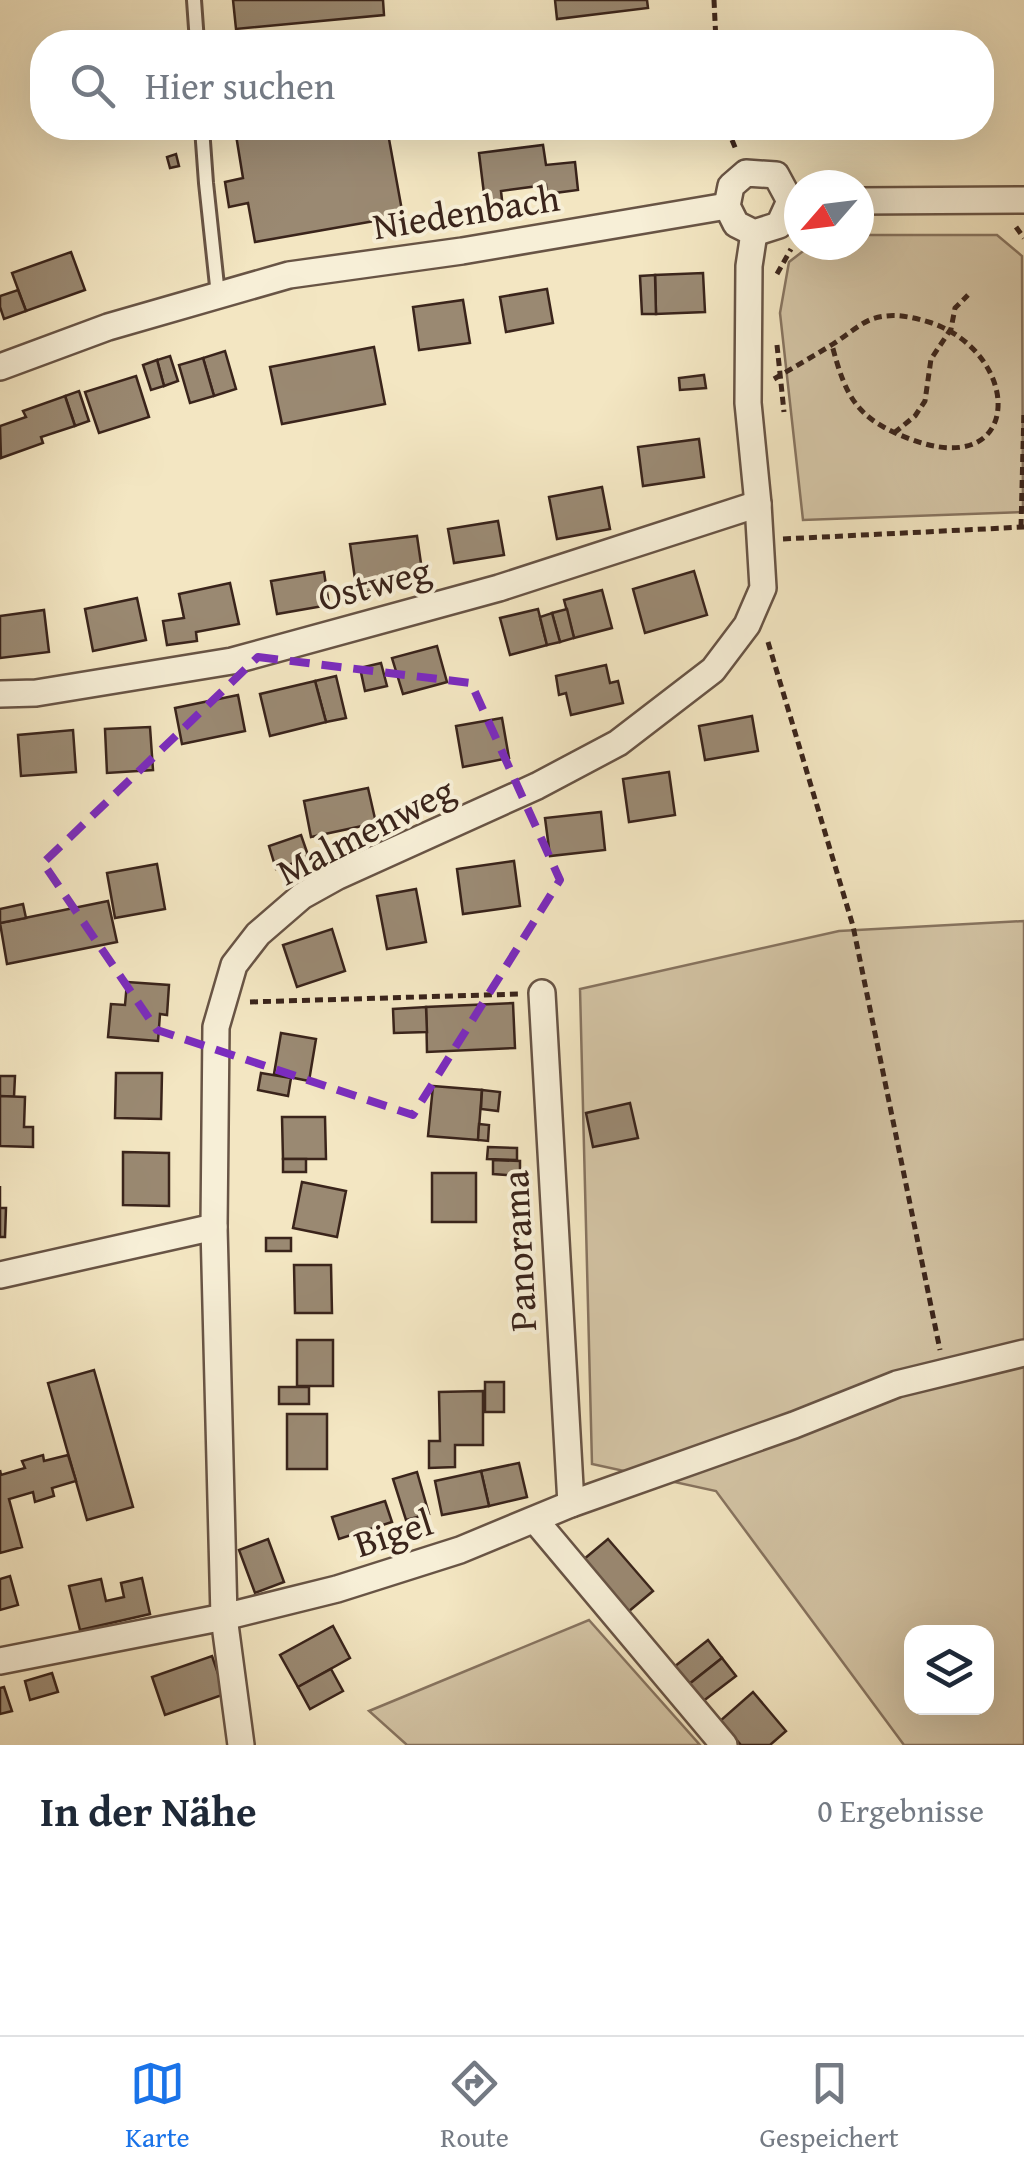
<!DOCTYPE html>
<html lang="de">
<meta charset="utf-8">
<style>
body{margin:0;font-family:"Gentium Book Plus",serif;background:#f6f6f7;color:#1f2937}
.controls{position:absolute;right:30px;bottom:30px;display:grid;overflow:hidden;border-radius:20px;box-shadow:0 10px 40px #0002}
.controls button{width:90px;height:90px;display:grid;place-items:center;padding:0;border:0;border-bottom:2px solid #e0e1e3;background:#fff;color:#1f2937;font:50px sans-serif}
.compass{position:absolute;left:784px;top:170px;width:90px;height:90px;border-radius:50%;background:#fff;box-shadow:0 10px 40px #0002;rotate:242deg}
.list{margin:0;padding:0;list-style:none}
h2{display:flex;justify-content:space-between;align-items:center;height:130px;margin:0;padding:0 40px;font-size:42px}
h2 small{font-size:32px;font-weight:400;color:#747a83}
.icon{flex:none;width:55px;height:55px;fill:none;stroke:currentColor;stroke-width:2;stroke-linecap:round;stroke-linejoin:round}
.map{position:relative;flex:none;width:1024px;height:1745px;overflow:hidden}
.search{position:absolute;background:#fff;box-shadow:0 10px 40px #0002;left:30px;right:30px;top:30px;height:110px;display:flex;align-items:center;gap:25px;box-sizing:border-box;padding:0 35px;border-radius:40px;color:#747a83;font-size:38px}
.sheet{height:290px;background:#fff}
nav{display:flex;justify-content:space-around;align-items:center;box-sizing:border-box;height:140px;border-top:2px solid #e0e1e3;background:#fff;font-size:28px;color:#747a83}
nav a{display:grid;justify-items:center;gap:5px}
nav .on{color:#1a73e8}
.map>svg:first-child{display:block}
.green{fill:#d4c5a6;stroke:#877460;stroke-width:2.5;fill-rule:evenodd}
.building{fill:#9a8972;stroke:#3a241b;stroke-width:2.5}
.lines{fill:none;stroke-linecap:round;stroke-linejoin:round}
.lane-casing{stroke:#685445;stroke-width:18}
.street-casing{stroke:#685445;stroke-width:30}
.path{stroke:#3a241b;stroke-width:5;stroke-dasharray:8 5;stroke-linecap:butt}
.lane{stroke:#f7efd7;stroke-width:12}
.street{stroke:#f7efd7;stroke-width:25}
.marked{fill:none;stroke:#7b2cbf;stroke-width:8;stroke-dasharray:20 12;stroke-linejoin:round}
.labels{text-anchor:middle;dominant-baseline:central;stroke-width:8;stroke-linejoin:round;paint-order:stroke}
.street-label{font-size:38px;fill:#3a241b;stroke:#f7efd7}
</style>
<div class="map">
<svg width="1024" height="1745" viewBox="0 0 1024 1745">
<rect width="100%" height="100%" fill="#f3e6c2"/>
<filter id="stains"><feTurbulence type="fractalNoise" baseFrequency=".002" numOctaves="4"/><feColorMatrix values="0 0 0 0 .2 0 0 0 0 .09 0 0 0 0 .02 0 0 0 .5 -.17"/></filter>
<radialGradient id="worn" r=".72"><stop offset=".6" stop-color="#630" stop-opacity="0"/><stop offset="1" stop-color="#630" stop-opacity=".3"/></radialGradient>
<g class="green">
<polygon points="859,235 997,235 1022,256 1023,512 803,520 780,313 789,262 811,245 859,245"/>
<path d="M 1024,921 L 1024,1745 L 904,1745 L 716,1491 L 592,1464 L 580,989 L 839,931 ZM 912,1632 L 986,1632 L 986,1708 L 912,1708 Z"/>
<polygon points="589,1620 700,1745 407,1745 369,1711"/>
</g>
<g class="building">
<polygon points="233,0 383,0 384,15 236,29"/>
<polygon points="555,0 647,0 648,8 557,19"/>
<polygon points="276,128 387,128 403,216 255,242 248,203 229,207 225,182 243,178 236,135"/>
<polygon points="543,145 546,165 575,162 578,190 547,194 546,185 501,191 502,200 485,202 479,153"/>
<polygon points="176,154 179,166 170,168 167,157"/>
<polygon points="71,252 85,290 26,311 12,273"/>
<polygon points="703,273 705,312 656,314 655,275"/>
<polygon points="655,275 656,314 642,314 640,276"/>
<polygon points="547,289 553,323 506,332 500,297"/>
<polygon points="18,290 26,311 4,319 0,307 0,296"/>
<polygon points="463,300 470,343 419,350 413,307"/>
<polygon points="374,347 385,404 282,424 270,367"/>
<polygon points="225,351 236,389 214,396 203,358"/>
<polygon points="170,356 178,381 164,386 157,360"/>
<polygon points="203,358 214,396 190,403 179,365"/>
<polygon points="157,360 164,386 151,390 143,365"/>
<polygon points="704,375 706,388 680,390 679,378"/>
<polygon points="136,376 149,417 99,433 85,392"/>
<polygon points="79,391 89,421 75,426 65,396"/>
<polygon points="65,396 75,426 41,437 43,443 1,458 0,426 26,417 23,411"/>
<polygon points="699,439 704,477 643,486 638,447"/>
<polygon points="602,487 610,529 557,539 549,497"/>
<polygon points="498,521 504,555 454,563 448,529"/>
<polygon points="417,536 424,584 357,593 350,544"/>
<polygon points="694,571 707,615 645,633 633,589"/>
<polygon points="324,572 329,605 277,614 271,581"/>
<polygon points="230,583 239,624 196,632 197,641 167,645 163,621 184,618 179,594"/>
<polygon points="602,590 612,628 574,638 564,600"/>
<polygon points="137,598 146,640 93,651 85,609"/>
<polygon points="538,609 547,645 510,655 500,618"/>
<polygon points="567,609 574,638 560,642 552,613"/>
<polygon points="44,610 49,652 0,658 0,616"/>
<polygon points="552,613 560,642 547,645 540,617"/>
<polygon points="437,646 447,682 403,694 392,658"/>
<polygon points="381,663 387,686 365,691 360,668"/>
<polygon points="606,665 610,683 618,681 623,703 571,715 566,693 559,695 556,676"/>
<polygon points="336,676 346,718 326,722 315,681"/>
<polygon points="315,681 326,722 270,736 260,694"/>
<polygon points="238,695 245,731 182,744 175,708"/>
<polygon points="752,716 758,751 705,760 699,726"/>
<polygon points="502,718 509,758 463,767 456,726"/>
<polygon points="150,727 153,770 107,773 105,729"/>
<polygon points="73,730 76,772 21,776 18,735"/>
<polygon points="669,772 675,815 629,822 623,779"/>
<polygon points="368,788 376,823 311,837 304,801"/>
<polygon points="601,812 605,850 550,856 545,818"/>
<polygon points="301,835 309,858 276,869 269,846"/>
<polygon points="514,861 520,906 463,914 457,869"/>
<polygon points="157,864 165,909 115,918 107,873"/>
<polygon points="416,889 426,942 387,949 377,896"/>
<polygon points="108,901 117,942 7,964 0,923"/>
<polygon points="23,904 26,918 0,923 0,909"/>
<polygon points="332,929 345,971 297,987 283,945"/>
<polygon points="127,982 169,985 167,1015 160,1014 158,1041 108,1037 111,1004 125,1005"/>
<polygon points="513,1003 515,1048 427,1052 426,1007"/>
<polygon points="426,1007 427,1032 394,1033 393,1009"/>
<polygon points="281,1033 316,1039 309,1081 274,1074"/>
<polygon points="116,1073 162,1073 161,1119 115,1118"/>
<polygon points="261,1073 291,1078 288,1096 258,1090"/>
<polygon points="0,1076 15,1076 14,1097 0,1096"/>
<polygon points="433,1086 482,1090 478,1140 428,1136"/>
<polygon points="482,1090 500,1092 498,1111 481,1109"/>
<polygon points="0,1096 25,1097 24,1127 33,1127 33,1147 0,1146"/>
<polygon points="630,1103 638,1138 593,1147 586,1113"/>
<polygon points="282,1117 325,1117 326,1159 283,1159"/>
<polygon points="479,1124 489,1125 488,1141 478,1140"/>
<polygon points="488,1147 517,1148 517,1160 487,1159"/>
<polygon points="123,1152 169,1153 169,1206 123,1205"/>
<rect x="283" y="1159" width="23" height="13"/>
<polygon points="493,1160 520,1161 520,1176 493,1174"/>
<rect x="432" y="1173" width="44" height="49"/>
<polygon points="302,1182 346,1191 337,1237 293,1228"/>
<polygon points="0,1186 0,1208 6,1208 5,1237 0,1237"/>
<rect x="266" y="1238" width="25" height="13"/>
<polygon points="294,1265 331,1265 332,1313 295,1313"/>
<rect x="297" y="1340" width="36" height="46"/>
<polygon points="94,1370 133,1507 87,1520 48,1383"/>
<rect x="485" y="1382" width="19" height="30"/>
<rect x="279" y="1387" width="30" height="17"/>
<polygon points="483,1391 483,1445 455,1445 455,1467 429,1468 429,1441 440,1441 439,1392"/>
<rect x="287" y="1414" width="40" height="55"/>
<polygon points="43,1455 44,1461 68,1455 76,1481 52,1488 54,1496 35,1502 33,1492 9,1499 22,1547 0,1553 0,1470 1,1475 25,1468 22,1461"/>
<polygon points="519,1463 527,1497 489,1506 481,1471"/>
<polygon points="481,1471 489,1506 442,1515 435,1481"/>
<polygon points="417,1472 429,1514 406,1520 393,1479"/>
<polygon points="385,1501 392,1522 339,1539 332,1517"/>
<polygon points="268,1539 284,1582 255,1593 239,1550"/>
<polygon points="608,1539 653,1591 628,1612 583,1560"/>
<polygon points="10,1576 18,1605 0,1610 0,1579"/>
<polygon points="142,1578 150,1614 80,1630 69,1586 101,1579 106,1601 124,1597 121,1583"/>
<polygon points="333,1626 350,1658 298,1687 280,1655"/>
<polygon points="708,1640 722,1658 688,1685 674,1667"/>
<polygon points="212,1656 225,1694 165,1715 152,1677"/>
<polygon points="722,1658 736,1676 702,1702 688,1685"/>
<polygon points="331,1669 343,1691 310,1709 298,1687"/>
<polygon points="52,1673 58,1692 30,1700 25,1681"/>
<polygon points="4,1687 12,1711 0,1714 0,1688"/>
<polygon points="753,1692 786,1731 770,1745 741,1745 720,1721"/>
</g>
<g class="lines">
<g class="lane-casing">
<g id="lane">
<polyline points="194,0 197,42"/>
<polyline points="202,128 206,183 218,295"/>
</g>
</g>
<g class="street-casing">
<g id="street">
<polygon points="746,173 776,175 790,201 779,225 754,233 736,224 727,206 731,186"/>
<polyline points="859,201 1024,200"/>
<polyline points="0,367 108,327 289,275 462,251 727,206"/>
<polyline points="0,694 36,693 232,661 499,588 758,504"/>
<polyline points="542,993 571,1504"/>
<polyline points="0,1275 214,1227"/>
<polyline points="535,1520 724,1745"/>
<polyline points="0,1661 224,1617 337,1589 460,1550 571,1504 794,1425 897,1384 1024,1353"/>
<polyline points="241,1745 224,1617 214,1227 216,1027 234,965 258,934 302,896 338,876 537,786 618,743 713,670 747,625 763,588 758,504 748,403 749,266 754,233"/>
</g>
</g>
<g class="path">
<polyline points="714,0 716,42"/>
<polyline points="727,128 737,152"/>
<polyline points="1016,227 1024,238"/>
<polyline points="777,274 791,249"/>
<polyline points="777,345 784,412"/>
<path d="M 774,379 C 794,367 814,356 833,344 C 846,336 859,324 872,319 C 893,312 912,317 932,323 C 1024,356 1023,482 910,439 C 857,419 846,398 832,345"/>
<polyline points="894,433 915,416 925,401 931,359 951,329 955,308 968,295"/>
<polyline points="1021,527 1024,410"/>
<polyline points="783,539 1024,527"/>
<polyline points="768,642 853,926 940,1350"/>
<polyline points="250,1002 519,994"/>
</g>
<use href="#lane" class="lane"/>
<use href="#street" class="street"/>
</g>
<path class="marked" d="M 258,657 L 471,683 L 560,880 L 413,1115 L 157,1030 L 43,863 Z"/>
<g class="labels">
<g class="street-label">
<text transform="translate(466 211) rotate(-9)">Niedenbach</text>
<text transform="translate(374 583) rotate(-15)">Ostweg</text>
<text transform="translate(365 830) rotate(-27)">Malmenweg</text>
<text transform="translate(518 1251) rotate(-93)">Panorama</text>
<text transform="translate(393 1532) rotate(-18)">Bigel</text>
</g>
</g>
<rect width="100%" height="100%" filter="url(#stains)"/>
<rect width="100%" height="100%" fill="url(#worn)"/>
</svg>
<div class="controls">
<button><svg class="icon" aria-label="layers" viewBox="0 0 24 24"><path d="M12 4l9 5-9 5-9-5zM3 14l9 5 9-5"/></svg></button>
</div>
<svg class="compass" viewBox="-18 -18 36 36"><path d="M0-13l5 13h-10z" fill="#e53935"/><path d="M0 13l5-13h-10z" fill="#747a83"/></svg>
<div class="search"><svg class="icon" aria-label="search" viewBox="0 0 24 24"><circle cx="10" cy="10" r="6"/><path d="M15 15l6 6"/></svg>Hier suchen</div>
</div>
<section class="sheet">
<h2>In der Nähe<small>0 Ergebnisse</small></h2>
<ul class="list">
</ul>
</section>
<nav>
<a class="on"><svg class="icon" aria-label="map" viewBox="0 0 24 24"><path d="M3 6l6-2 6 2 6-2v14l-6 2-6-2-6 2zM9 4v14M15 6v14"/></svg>Karte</a>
<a><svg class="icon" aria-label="directions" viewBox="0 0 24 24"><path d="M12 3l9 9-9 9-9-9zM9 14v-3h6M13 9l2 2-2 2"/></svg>Route</a>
<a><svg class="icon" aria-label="saved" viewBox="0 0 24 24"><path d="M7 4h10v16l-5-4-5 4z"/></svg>Gespeichert</a>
</nav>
